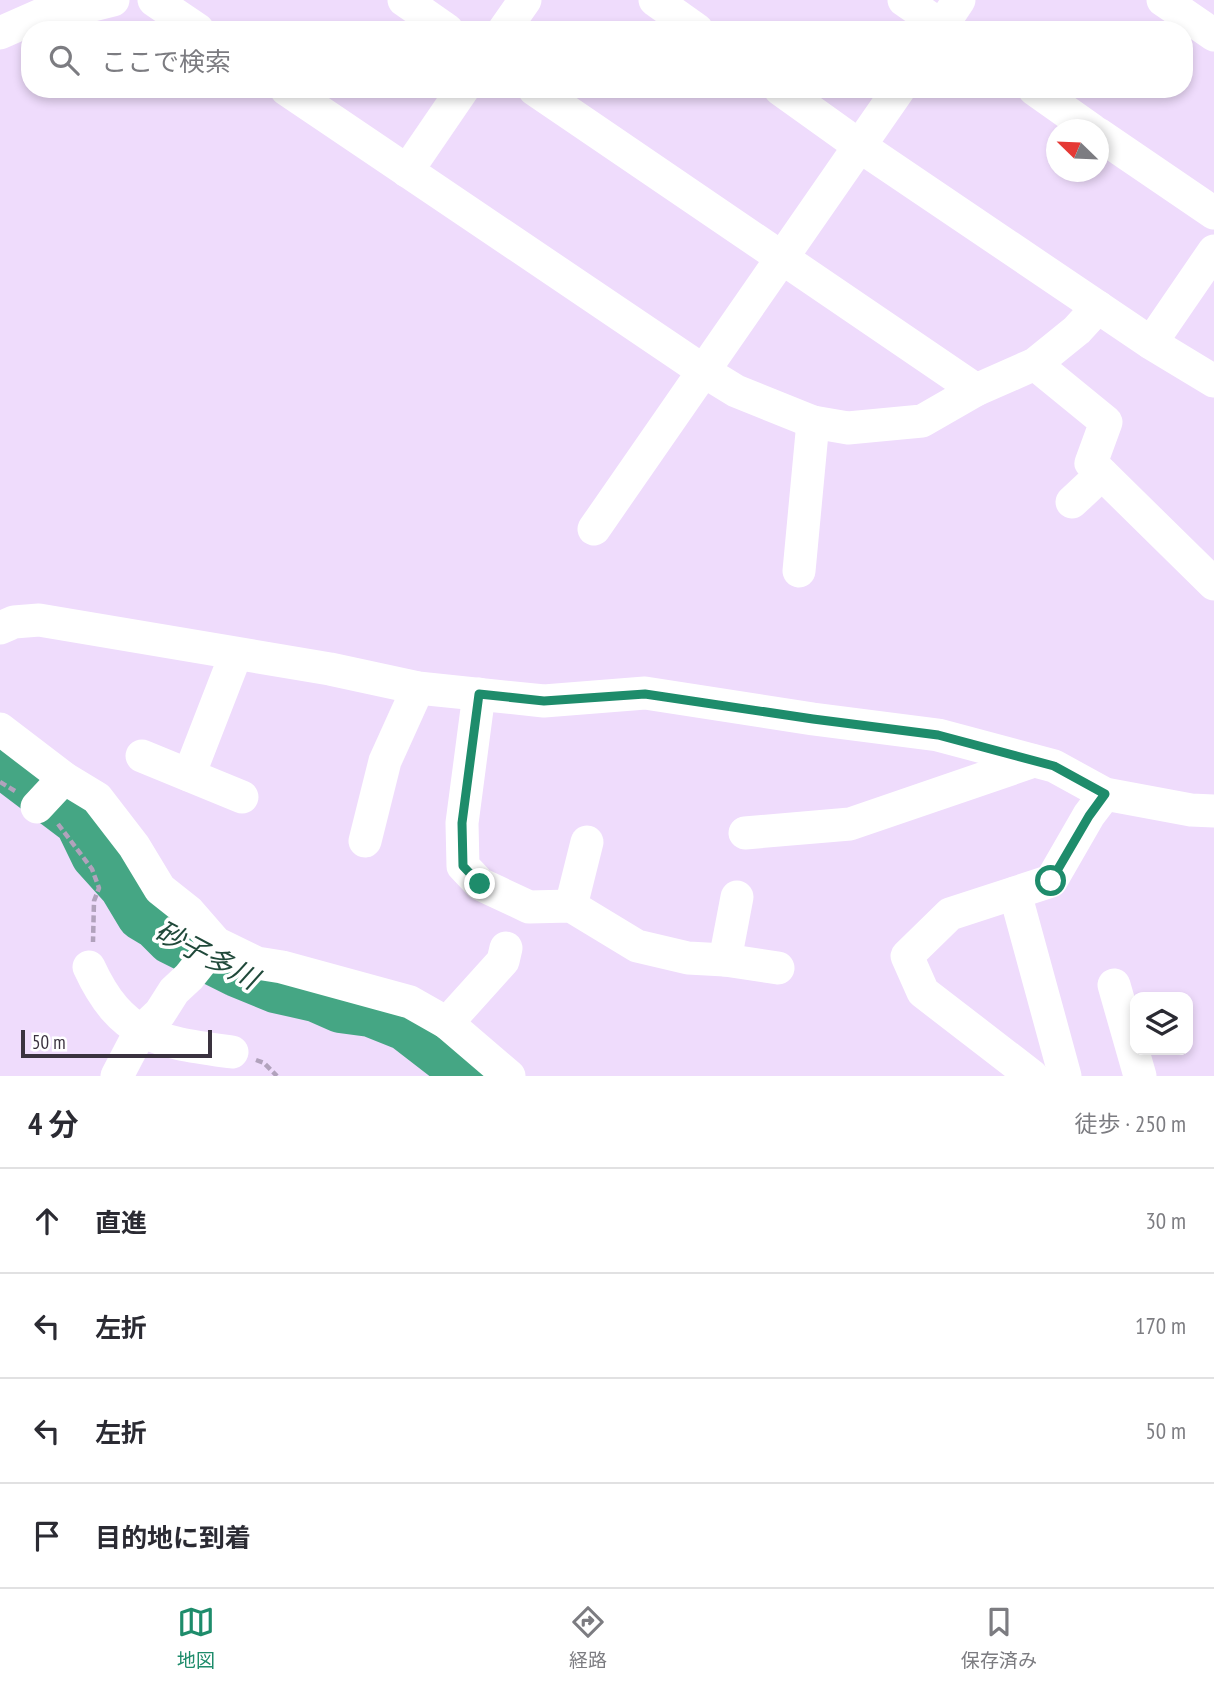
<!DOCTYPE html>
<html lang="ja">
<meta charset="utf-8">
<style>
body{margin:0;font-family:"PT Sans Narrow","Noto Sans JP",sans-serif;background:#f2f2f3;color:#2b2b33}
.controls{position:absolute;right:21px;bottom:21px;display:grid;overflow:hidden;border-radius:14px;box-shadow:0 4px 10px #0003}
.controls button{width:63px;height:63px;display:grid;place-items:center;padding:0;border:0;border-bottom:2px solid #e1e1e2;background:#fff;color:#2b2b33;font:35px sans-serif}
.compass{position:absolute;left:1046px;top:119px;width:63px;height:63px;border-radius:50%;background:#fff;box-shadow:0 4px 10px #0003;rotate:293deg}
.scale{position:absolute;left:21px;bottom:18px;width:191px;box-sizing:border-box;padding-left:7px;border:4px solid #3a323f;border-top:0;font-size:19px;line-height:24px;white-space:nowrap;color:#3a323f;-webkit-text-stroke:5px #fff;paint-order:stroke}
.stop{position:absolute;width:21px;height:21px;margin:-16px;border:5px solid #1e8c6b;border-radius:50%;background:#fff}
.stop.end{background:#1e8c6b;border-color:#fff;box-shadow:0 2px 7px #0008}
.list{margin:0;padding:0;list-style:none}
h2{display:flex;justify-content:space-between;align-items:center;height:91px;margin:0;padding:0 28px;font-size:30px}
h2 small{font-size:23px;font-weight:400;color:#7c7c81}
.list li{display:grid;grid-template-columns:46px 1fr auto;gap:21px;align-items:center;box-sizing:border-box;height:105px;padding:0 28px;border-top:2px solid #e1e1e2}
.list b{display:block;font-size:26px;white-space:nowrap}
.list em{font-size:23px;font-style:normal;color:#7c7c81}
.icon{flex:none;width:38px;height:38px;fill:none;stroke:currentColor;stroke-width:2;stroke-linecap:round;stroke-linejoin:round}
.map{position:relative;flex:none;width:1214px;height:1076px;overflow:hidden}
.search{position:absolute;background:#fff;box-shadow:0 4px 10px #0003;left:21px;right:21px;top:21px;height:77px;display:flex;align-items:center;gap:18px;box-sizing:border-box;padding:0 24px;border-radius:28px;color:#7c7c81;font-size:26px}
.sheet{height:511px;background:#fff}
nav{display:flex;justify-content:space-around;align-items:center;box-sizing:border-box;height:98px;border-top:2px solid #e1e1e2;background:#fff;font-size:19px;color:#7c7c81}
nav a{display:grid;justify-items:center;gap:4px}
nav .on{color:#1e8c6b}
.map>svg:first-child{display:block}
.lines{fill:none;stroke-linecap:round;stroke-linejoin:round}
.river{stroke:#45a684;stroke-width:46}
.path{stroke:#b1a2bc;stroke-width:4.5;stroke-dasharray:7 3.5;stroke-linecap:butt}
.minor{stroke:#fff;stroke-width:33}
.route{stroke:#1e8c6b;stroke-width:9}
.labels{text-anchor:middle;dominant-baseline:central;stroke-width:7;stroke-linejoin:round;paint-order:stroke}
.water-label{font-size:28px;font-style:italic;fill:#20493a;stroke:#fff}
</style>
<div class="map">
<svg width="1214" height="1076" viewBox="0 0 1214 1076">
<rect width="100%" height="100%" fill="#efdcfc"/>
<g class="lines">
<polyline class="river" points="0,760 12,773 78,823 94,856 122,887 140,917 155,926 170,941 236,974 275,990 315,999 340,1010 370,1014 405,1028 467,1076"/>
<g class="path">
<polyline points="0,782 15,791"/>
<polyline points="58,824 92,869 99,888 94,901 93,942"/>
<polyline points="256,1060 264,1063 277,1076"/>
</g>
<g class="minor">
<polyline points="154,0 198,30"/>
<polyline points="404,0 447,30"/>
<polyline points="655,0 697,30"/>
<polyline points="904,0 947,30"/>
<polyline points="1163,0 1214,35"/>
<polyline points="504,30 525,0"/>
<polyline points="939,30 959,0"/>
<polyline points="0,33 50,11 81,8 113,0"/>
<polyline points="286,89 705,372 736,391 813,422 848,428 922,421 976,390 1035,364 1077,330 1098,307"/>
<polyline points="534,89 976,390"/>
<polyline points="780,89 861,147 1151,343 1214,381"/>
<polyline points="1034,89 1092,130"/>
<polyline points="1098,134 1214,213"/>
<polyline points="407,171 463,89"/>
<polyline points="1151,343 1214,251"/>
<polyline points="1035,364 1106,422 1091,463 1214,584"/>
<polyline points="1072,502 1102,474"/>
<polyline points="594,529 899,89"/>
<polyline points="799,571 813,422"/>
<polyline points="0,628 14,622 39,620 330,669 418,688 544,701 645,693 813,719 938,735 1054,766 1105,794 1191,810 1214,811"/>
<polyline points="479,694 462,823 463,866 480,884 529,907 571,906 637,946 688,958 725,960 778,968"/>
<polyline points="0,729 64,778 97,798 134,846 160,889 189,912 216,943 257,963 282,967 410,1002 447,1023 509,1076"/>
<polyline points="142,756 242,797"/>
<polyline points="189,775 236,654"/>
<polyline points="37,807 64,778"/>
<polyline points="745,833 850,824 1034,761"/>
<polyline points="365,841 385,761 418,688"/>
<polyline points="1015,893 1065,1076"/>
<polyline points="571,906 587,842"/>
<polyline points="725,960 737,897"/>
<path d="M 89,967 C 122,1039 160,1042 232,1052"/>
<polyline points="1114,985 1140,1076"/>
<polyline points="447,1023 503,961 506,948"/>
<polyline points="117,1076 140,1032 160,1013 174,991 189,977 216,943"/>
<polyline points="1032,1076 923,992 907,956 950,914 1051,881 1089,815 1105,794"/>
</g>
</g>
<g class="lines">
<polyline class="route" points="480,884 463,866 462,823 479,694 544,701 645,694 813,719 938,735 1054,766 1105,794 1089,816 1051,881"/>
</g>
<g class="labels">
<g class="water-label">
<text transform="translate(207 954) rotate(28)">砂子多川</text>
</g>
</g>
</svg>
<div class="controls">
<button><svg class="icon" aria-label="layers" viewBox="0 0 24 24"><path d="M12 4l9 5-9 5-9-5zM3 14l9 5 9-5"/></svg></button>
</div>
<svg class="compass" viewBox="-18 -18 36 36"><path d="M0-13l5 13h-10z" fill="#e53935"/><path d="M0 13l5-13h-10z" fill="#7c7c81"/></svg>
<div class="scale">50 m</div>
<div class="stop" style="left:1051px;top:881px"></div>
<div class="stop end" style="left:480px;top:884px"></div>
<div class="search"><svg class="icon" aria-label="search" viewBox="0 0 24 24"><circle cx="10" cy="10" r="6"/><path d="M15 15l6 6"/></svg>ここで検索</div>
</div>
<section class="sheet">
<h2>4 分<small>徒歩 · 250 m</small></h2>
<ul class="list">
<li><svg class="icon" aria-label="ahead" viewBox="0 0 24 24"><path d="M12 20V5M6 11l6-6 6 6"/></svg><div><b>直進</b></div><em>30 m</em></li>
<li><svg class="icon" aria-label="left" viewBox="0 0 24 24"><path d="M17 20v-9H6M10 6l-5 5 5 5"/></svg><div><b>左折</b></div><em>170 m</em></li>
<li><svg class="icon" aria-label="left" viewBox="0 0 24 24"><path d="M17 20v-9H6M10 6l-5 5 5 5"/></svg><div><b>左折</b></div><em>50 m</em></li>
<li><svg class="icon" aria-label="arrive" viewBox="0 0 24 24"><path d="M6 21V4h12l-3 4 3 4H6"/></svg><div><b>目的地に到着</b></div></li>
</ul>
</section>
<nav>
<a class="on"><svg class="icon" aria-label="map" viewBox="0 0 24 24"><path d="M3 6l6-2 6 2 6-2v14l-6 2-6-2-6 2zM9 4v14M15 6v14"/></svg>地図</a>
<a><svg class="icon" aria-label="directions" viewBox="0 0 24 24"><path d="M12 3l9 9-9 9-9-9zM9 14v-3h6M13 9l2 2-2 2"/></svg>経路</a>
<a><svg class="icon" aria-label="saved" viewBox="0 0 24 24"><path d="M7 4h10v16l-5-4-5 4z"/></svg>保存済み</a>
</nav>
